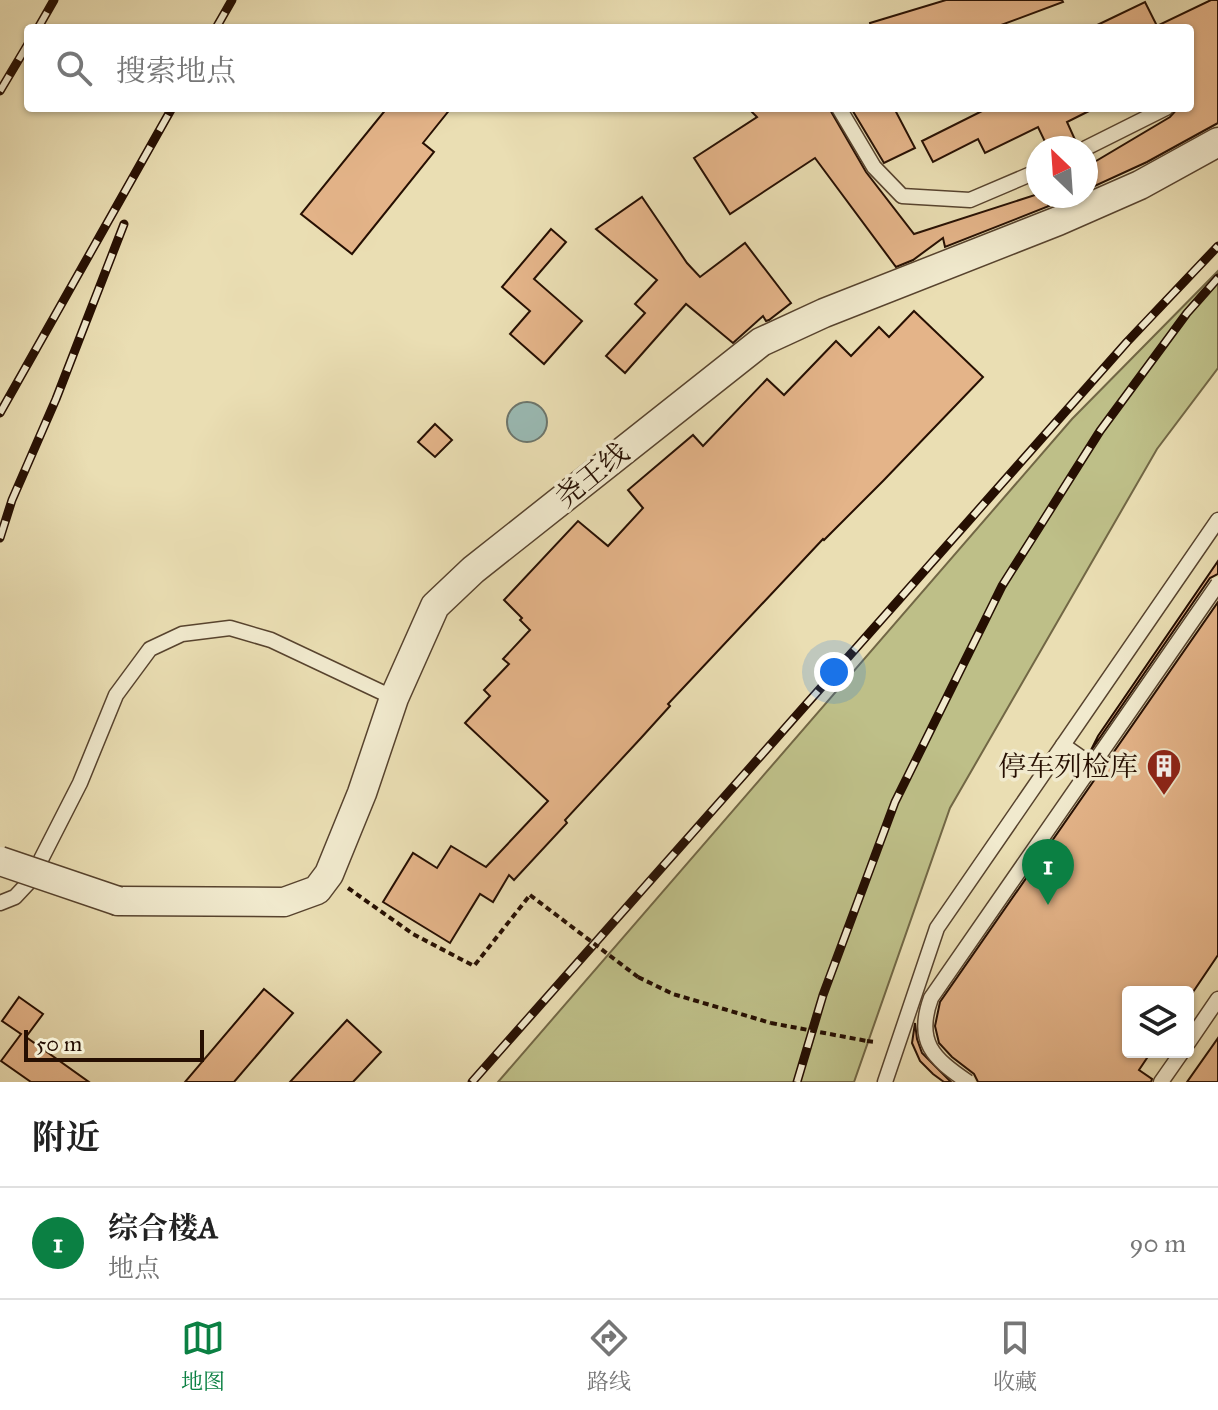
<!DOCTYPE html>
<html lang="zh">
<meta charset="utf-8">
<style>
body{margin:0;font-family:"IM FELL Great Primer","Noto Serif SC",serif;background:#f2f2f2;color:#222}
.controls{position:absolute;right:24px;bottom:24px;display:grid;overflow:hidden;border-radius:8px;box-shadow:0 2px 6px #0004}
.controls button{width:72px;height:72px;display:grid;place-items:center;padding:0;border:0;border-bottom:2px solid #e0e0e0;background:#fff;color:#222;font:40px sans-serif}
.compass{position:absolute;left:1026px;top:136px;width:72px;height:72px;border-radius:50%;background:#fff;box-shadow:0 2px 6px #0004;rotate:335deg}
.scale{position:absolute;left:24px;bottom:20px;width:180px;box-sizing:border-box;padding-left:8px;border:4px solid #260f02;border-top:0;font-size:22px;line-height:28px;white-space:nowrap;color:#260f02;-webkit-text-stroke:6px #f1eace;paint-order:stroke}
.you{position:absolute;left:834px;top:672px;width:28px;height:28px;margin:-20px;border:6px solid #fff;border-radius:50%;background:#1a73e8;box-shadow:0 0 0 12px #1a73e833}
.badge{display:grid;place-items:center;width:52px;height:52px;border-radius:50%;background:#0b8043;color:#fff;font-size:26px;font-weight:700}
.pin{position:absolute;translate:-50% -66px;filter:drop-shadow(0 2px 4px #0008)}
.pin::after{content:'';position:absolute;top:42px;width:28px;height:24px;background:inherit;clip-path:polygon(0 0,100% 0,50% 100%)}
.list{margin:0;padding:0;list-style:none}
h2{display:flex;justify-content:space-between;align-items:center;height:104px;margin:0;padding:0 32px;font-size:34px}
h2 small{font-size:26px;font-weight:400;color:#767676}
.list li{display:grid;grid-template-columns:52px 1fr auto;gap:24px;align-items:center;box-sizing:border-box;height:112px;padding:0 32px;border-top:2px solid #e0e0e0}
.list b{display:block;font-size:30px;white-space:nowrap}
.list p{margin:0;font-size:26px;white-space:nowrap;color:#767676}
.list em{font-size:26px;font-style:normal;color:#767676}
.icon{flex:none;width:44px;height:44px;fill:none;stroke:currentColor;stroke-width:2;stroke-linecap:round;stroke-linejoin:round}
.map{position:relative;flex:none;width:1218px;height:1082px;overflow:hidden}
.search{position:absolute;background:#fff;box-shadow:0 2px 6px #0004;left:24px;right:24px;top:24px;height:88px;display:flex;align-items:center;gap:20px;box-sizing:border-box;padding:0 28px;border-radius:8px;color:#767676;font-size:30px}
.sheet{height:216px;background:#fff}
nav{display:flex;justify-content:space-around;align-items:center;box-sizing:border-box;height:112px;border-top:2px solid #e0e0e0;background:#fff;font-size:22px;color:#767676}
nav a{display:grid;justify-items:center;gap:4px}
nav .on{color:#0b8043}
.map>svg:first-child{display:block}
.green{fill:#bebf88;stroke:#726745;stroke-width:2}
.water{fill:#9abbb5;stroke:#6c766d;stroke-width:2}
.building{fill:#e4b489;stroke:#260f02;stroke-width:2}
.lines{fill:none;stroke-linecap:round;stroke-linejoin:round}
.service-casing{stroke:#57432e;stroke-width:17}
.minor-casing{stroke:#57432e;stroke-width:31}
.path{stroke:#260f02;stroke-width:4;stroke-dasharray:6 4;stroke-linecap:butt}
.service{stroke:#f1eace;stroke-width:14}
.minor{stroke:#f1eace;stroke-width:28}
.rail-casing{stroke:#260f02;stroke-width:9}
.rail{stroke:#f1eace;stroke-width:6;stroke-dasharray:18;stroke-linecap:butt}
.service-bridge-casing{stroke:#57432e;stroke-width:17;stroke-linecap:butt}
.minor-bridge-casing{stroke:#57432e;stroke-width:31;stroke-linecap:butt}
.path-bridge{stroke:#260f02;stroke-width:4;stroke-dasharray:6 4;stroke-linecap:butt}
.service-bridge{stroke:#f1eace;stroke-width:14}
.minor-bridge{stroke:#f1eace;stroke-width:28}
.labels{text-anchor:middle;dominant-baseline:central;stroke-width:7;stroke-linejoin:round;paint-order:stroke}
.street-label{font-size:28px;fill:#260f02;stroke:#f1eace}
.poi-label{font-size:28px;fill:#260f02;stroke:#f1eace;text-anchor:end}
</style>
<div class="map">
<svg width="1218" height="1082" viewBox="0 0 1218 1082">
<rect width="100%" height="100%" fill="#eadeb3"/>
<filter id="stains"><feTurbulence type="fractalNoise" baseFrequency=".0025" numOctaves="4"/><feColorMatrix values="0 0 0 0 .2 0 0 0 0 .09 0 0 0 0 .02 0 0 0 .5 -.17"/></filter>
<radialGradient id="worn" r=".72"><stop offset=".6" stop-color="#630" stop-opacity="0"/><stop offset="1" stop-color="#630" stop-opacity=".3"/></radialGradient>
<polygon class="green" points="1218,271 1218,368 1157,449 950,808 854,1082 498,1082 1072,419"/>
<circle class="water" cx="527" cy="422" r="20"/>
<g class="building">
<polygon points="946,0 1062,0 1063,2 993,28 871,28 870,23"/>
<polygon points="1211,0 1218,0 1218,123 1147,162 1086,190 1086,167 1170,117 1178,108 1190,108 1190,28 1091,28 1145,2 1157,26"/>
<polygon points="387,108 451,108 423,143 434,152 352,254 301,214"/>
<polygon points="748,108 829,108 866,172 914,234 1038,194 1044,196 1049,206 945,247 943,238 913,260 896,267 815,158 730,214 694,158 757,117"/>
<polygon points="851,108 894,108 915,148 884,163"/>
<polygon points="988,108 1095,108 1067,122 1077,144 1076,148 1048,148 1038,127 985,153 978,139 933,162 922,141"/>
<polygon points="642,197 687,263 700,277 745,243 791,303 769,320 766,321 763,316 733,343 686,304 625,373 606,356 645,313 635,304 657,280 596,229"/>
<polygon points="551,229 566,242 534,279 582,321 544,364 510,334 530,311 502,287"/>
<polygon points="914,311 983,377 883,481 824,540 823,539 668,704 670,706 641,738 565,820 567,823 514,880 509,875 493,902 480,894 450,943 383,902 413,853 437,868 451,846 486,867 548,801 465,723 490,696 484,690 509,664 503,659 530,630 520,620 522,618 504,600 578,521 608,546 643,508 628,490 693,435 703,446 767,379 784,395 836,341 851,356 879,327 889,337"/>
<polygon points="435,424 452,440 435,457 418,442"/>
<polygon points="1218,561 1218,574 1210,578 1090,752 1098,736"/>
<polygon points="1218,602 1218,955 1193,992 1128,992 1128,1052 1151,1052 1139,1070 1152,1079 1151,1082 978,1082 974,1074 952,1057 939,1043 935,1026 940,1002"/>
<polygon points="264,989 293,1013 234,1082 185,1082"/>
<polygon points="19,997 43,1014 26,1037 89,1082 31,1082 1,1061 21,1034 2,1021"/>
<polygon points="347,1020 381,1052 353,1082 290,1082"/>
<polygon points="915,1023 917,1039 922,1053 951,1082 944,1082 933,1074 920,1061 912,1043"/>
<polygon points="1218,1038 1218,1082 1187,1082"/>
</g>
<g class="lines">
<g class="service-casing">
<g id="service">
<polyline points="839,108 874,167 902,196 970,200 1038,171"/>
<polyline points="1086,148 1166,108"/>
<polyline points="1062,196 1071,215"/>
<polyline points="1063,745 1083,759"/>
<polyline points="0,903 15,897 30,881 80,783 116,695 150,649 182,634 230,628 271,640 394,698"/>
<polyline points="1188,1043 1218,999"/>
<polyline points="885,1082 937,928 1218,520"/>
<polyline points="1161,1082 1182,1052"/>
</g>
</g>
<g class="minor-casing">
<polyline id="minor" points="118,901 284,902 317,890 329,874 362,793 394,698 435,606 473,570 761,342 824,313 1058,221 1140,185 1218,142"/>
</g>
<g class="path">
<polyline points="348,888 413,934 474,966 530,895"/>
<polyline points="638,977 673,994 771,1023"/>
<polyline points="867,1041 876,1042"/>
</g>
<use href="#service" class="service"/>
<use href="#minor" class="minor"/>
<g class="rail-casing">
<g id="rail">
<polyline points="38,28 54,0"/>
<polyline points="216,28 232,0"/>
<polyline points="0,91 28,44"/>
<polyline points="0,413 172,108"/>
<polyline points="0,538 12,500 56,399 124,224"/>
<polyline points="472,1082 1127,342 1218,246"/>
<polyline points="797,1082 823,995 895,802 1002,586 1100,431 1187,313 1218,278"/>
</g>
</g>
<use href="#rail" class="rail"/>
<g class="service-bridge-casing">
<path id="service-bridge" d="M 968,1082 C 933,1058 915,1042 931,998 L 1218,584"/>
</g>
<g class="minor-bridge-casing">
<polyline id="minor-bridge" points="0,861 118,901"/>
</g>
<g class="path-bridge">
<polyline points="530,895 638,977"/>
<polyline points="771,1023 867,1041"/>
</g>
<use href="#service-bridge" class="service-bridge"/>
<use href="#minor-bridge" class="minor-bridge"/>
</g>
<defs>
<g id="building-pin" transform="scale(1.8)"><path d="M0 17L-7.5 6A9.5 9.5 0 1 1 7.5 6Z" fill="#8f2418" stroke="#f1eace"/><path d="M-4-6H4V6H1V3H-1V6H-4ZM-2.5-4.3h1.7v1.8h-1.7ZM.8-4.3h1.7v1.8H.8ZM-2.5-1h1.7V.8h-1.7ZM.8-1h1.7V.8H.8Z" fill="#fff"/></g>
</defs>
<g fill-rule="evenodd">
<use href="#building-pin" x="1164" y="766"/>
</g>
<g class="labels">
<g class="street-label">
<text transform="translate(592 475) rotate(-39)">尧王线</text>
</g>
<g class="poi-label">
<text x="1138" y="766">停车列检库</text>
</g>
</g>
<rect width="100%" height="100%" filter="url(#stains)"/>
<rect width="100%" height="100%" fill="url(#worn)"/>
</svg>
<div class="controls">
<button><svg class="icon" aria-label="layers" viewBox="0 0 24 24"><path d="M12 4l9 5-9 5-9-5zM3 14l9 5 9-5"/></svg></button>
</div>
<svg class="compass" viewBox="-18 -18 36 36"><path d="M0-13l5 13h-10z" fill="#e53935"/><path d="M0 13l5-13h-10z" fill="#767676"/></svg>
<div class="scale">50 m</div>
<div class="you"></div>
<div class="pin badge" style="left:1048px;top:905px">1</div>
<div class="search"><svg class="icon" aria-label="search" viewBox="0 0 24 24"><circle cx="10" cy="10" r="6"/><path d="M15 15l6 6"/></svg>搜索地点</div>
</div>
<section class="sheet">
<h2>附近<small></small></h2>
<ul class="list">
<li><span class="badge">1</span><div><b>综合楼A</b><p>地点</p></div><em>90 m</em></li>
</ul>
</section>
<nav>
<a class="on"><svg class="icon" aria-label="map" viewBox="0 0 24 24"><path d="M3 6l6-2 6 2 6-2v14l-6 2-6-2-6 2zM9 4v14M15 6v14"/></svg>地图</a>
<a><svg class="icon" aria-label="directions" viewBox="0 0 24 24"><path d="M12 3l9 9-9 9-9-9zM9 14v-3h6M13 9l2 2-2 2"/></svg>路线</a>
<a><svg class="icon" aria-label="saved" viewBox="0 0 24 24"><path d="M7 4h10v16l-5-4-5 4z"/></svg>收藏</a>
</nav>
